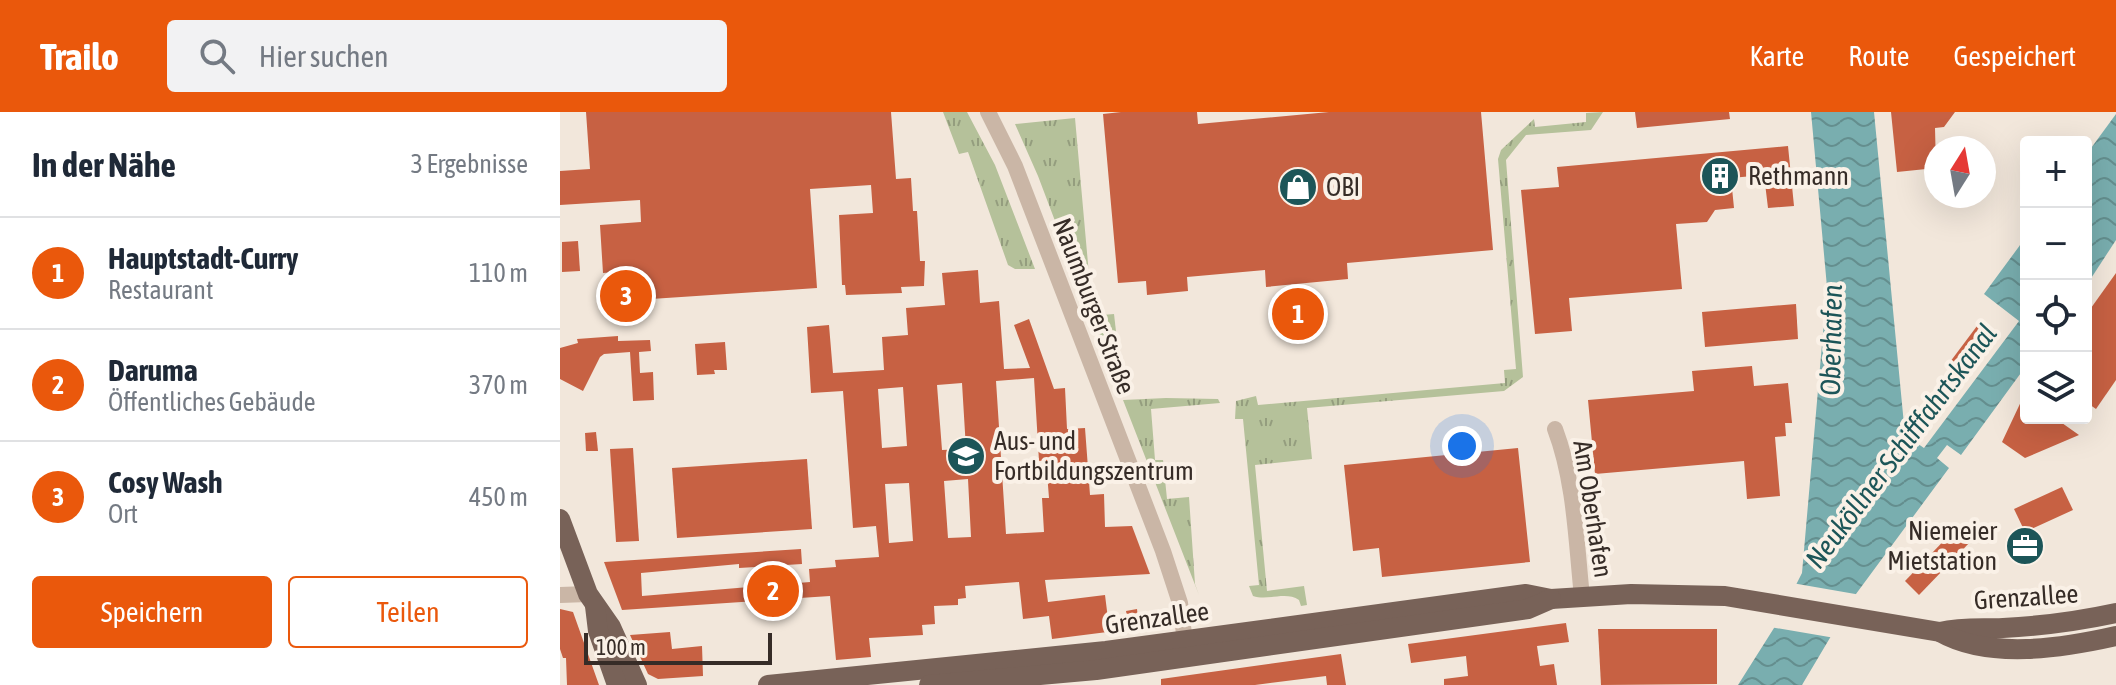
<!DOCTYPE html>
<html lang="de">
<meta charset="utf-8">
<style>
body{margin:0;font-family:"Asap Condensed",sans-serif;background:#f2f2f3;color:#1f2937}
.controls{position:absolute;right:24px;top:24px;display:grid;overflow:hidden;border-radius:8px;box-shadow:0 8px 32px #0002}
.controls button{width:72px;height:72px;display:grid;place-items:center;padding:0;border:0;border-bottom:2px solid #e0e1e3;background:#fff;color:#1f2937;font:40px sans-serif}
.compass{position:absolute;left:1364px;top:24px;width:72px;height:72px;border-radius:50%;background:#fff;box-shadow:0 8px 32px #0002;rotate:11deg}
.scale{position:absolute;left:24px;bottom:20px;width:188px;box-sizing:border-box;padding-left:8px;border:4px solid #362c27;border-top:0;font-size:22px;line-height:28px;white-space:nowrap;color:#362c27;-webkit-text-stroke:6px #faf1e7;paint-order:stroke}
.you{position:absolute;left:902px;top:334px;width:28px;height:28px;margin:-20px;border:6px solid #fff;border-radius:50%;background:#1a73e8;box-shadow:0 0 0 12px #1a73e833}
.badge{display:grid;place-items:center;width:52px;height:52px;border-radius:50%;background:#ea580c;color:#fff;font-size:26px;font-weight:700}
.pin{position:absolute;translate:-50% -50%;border:4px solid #fff;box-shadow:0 2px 8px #0006}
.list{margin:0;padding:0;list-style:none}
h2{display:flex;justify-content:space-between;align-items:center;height:104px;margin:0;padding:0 32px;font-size:34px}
h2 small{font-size:26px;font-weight:400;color:#747a83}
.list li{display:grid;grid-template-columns:52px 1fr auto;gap:24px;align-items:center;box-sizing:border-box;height:112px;padding:0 32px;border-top:2px solid #e0e1e3}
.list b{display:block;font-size:30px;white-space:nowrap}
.list p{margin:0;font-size:26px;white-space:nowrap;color:#747a83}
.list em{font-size:26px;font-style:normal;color:#747a83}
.actions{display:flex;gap:16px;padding:24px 32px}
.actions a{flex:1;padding:18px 0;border:2px solid #ea580c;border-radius:8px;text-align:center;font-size:28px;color:#ea580c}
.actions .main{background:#ea580c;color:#fff}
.icon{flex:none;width:44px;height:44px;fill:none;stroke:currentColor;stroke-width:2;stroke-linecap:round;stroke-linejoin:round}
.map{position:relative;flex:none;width:1556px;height:573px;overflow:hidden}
header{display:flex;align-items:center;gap:48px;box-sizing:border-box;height:112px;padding:0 40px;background:#ea580c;color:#fff}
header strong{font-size:38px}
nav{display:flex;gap:44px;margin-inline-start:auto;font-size:28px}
.search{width:560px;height:72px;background:#f2f2f3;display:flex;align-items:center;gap:20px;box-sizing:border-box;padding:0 28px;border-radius:8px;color:#747a83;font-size:30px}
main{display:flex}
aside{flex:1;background:#fff}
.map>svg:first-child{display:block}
.grass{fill:url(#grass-tufts)}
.water{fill:url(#water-waves)}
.pier{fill:#f2e7db}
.building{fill:#c76143;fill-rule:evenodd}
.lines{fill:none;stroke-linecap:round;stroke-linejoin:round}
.minor{stroke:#cab6a6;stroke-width:16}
.major{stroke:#786258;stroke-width:20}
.labels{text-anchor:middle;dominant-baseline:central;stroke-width:8;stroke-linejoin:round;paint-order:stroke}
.poi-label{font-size:26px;fill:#362c27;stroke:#faf1e7;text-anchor:start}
.street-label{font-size:26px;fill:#362c27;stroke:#faf1e7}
.water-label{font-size:28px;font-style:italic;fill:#1c5558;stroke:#faf1e7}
</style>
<header>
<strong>Trailo</strong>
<div class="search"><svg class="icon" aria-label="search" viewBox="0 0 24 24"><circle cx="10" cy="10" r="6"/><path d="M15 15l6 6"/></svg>Hier suchen</div>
<nav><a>Karte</a><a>Route</a><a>Gespeichert</a></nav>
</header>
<main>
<aside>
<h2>In der Nähe<small>3 Ergebnisse</small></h2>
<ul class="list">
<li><span class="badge">1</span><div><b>Hauptstadt-Curry</b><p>Restaurant</p></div><em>110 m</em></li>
<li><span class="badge">2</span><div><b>Daruma</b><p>Öffentliches Gebäude</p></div><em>370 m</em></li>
<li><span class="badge">3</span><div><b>Cosy Wash</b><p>Ort</p></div><em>450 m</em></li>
</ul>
<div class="actions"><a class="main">Speichern</a><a>Teilen</a></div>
</aside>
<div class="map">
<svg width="1556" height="573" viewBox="0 0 1556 573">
<defs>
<pattern id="grass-tufts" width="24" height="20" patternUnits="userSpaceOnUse" patternTransform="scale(2)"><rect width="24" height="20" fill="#b5c19a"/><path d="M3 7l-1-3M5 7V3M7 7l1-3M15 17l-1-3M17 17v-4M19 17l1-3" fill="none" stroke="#949d7e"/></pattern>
<pattern id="water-waves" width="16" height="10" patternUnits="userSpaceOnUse" patternTransform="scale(2)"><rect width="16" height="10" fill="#79aeaf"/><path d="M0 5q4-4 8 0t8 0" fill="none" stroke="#648e8e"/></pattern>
</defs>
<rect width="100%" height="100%" fill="#f2e7db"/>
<g class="grass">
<polygon points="383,0 407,0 435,53 475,157 455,157 448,153 408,40 399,42"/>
<path d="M 1043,0 L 1031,18 L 966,23 L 946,48 L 963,265 L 944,279 L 747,296 L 752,347 L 695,353 L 707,479 L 744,474 L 747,493 L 741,494 L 739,488 C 726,479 708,489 693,484 L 689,474 L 699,473 L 683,307 L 675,307 L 676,289 L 696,284 L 698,293 L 945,271 L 944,258 L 956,257 L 938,47 L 941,38 L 974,7 L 975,15 L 1026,10 L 1026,1 Z"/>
<polygon points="515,6 530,174 520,175 478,64 455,12"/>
<polygon points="554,202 561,263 555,267 531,204"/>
<polygon points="606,286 658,287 660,291 591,297 595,348 603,348 607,387 629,385 635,472 639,483 563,288"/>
</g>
<g class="water">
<polygon points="1251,0 1314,0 1345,323 1364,336 1459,209 1424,182 1466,125 1466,228 1463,230 1466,233 1466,254 1401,343 1387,333 1377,346 1389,356 1296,482 1242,573 1178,573 1214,516 1242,461 1267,175"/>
<polygon points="1556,2 1556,128 1526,174 1526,43"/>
</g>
<polygon class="pier" points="1232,471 1301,483 1275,526 1210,515"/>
<g class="building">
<polygon points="26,0 331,0 336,67 351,66 353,99 357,99 360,149 365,149 364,174 341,175 342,181 286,183 285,173 282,173 279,103 313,101 311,73 250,77 257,176 76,188 77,208 59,210 55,160 43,161 40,113 81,110 80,88 0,93 0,59 30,57"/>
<polygon points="561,0 637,0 638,12 769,0 921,0 933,138 787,151 788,167 706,175 705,158 627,165 628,179 587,183 586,169 558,171 543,2"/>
<polygon points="1075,0 1169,0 1170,7 1077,16"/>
<polygon points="1331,0 1395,0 1384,15 1375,16 1376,56 1337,60"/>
<polygon points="1228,34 1234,94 1208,96 1204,63 1171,66 1174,96 1155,98 1147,110 1116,112 1122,177 1009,186 1012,219 975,222 961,78 999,75 997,55"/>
<polygon points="18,129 20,159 2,160 2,130"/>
<path d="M 418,158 L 420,191 L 439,189 L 444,257 L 470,256 L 454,213 L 469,207 L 494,277 L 505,276 L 507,317 L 525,316 L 530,383 L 544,382 L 545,415 L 572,414 L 590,462 L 485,468 L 488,490 L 545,483 L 548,507 L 567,504 L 566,499 L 577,497 L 579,516 L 492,527 L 489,504 L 463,507 L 459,470 L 405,474 L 406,486 L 398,487 L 398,493 L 374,494 L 375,512 L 362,513 L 363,523 L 309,526 L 311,545 L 276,548 L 270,484 L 62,498 L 44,450 L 241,437 L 242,452 L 179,456 L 179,452 L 81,461 L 82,484 L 250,470 L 249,457 L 276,455 L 275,448 L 319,445 L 316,414 L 293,416 L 283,279 L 251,281 L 247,215 L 269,213 L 273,261 L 324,258 L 322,225 L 348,223 L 346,196 L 385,193 L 382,161 ZM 474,266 L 479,349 L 486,348 L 489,386 L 482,386 L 484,420 L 446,422 L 436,269 ZM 402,271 L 406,337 L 382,338 L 377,273 ZM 343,275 L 347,334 L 322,336 L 318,277 ZM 408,367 L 411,425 L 388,426 L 384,369 ZM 349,371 L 353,429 L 329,431 L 325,372 Z"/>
<polygon points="1556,161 1556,268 1536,297 1526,290 1526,203"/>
<polygon points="1236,192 1238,227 1145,235 1142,200"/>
<polygon points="1417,214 1425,220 1411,240 1415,243 1400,263 1402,272 1378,276 1392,257 1387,254"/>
<polygon points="58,224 58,229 90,228 91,239 79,240 80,261 93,260 94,288 73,289 70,240 44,242 40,245 23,279 0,267 0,236 18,231 17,227"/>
<polygon points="165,230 167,258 154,258 155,262 137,263 135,232"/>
<polygon points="1192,254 1194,274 1228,271 1232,311 1225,311 1226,324 1215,325 1220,384 1187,387 1184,349 1035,362 1028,288 1134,279 1132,259"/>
<polygon points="1466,279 1466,306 1506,306 1502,311 1519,323 1465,346 1442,330"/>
<polygon points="36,320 38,339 26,339 25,321"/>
<polygon points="73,336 79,429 56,430 50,337"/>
<polygon points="958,336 970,450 822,465 819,436 793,439 784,353"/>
<polygon points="247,347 252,417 117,426 112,356"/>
<polygon points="1502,375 1513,398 1465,420 1454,397"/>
<polygon points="1398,414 1412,428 1359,483 1345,469"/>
<polygon points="0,497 13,500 39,573 7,573 6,546 3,546 0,537"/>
<polygon points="1006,511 1009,530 977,534 980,554 994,552 997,573 884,573 884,567 908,564 906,544 851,551 848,532"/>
<polygon points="1038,517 1157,517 1157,572 1041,573"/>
<polygon points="110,520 112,537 142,534 143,564 98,567 88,562 70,523"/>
<polygon points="781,542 786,573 767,573 766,564 695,573 601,573 601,567"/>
</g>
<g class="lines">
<g class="minor">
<polyline points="428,0 455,54 603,439 620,491 626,537"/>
<path d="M 995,317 C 1015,370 1016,429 1022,485"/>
<polyline points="0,483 28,482"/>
</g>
<g class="major">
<polyline points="0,407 28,482 51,515 77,573"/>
<polyline points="35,494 38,519 57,573"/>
<path d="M 1380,520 C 1402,515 1421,517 1443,516 C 1481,514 1519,509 1556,501"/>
<path d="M 208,573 L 546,539 L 966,482 L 991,487 L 1071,482 L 1165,484 L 1380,520 C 1429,548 1503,536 1556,524"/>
<polyline points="369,573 536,558 968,497 991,487"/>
</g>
</g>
<defs>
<g id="building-disc" transform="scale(2)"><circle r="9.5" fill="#1c5558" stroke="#faf1e7"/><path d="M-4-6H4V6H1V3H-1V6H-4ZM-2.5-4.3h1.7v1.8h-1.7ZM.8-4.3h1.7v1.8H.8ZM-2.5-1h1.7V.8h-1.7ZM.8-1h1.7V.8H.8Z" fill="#fff"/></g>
<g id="shop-disc" transform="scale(2)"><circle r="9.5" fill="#1c5558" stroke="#faf1e7"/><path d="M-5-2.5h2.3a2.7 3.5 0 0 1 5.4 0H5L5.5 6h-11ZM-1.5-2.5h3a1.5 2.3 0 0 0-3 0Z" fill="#fff"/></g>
<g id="school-disc" transform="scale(2)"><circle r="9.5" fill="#1c5558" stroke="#faf1e7"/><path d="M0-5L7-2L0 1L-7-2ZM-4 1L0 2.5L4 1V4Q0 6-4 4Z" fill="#fff"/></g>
<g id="office-disc" transform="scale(2)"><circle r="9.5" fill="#1c5558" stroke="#faf1e7"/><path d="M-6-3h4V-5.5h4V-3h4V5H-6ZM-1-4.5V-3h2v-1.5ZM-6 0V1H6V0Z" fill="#fff"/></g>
</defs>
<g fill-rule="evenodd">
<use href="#building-disc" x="1160" y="64"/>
<use href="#shop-disc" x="738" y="75"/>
<use href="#school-disc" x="406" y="344"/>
<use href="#office-disc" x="1465" y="434"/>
</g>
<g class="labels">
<g class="poi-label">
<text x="1188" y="64">Rethmann</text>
<text x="766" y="75">OBI</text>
<text x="434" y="329">Aus- und<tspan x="434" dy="30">Fortbildungszentrum</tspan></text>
<text x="1437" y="419" text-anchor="end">Niemeier<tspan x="1437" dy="30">Mietstation</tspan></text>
</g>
<g class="street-label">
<text transform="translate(534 194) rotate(69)">Naumburger Straße</text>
<text transform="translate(1033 397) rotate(81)">Am Oberhafen</text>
<text transform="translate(1466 485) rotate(-4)">Grenzallee</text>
<text transform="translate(597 506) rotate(-8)">Grenzallee</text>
</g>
<g class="water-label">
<text transform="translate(1271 228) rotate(-89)">Oberhafen</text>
<text transform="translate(1341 334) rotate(-53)">Neuköllner Schifffahrtskanal</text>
</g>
</g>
</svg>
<div class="controls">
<button>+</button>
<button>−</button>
<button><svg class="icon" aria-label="locate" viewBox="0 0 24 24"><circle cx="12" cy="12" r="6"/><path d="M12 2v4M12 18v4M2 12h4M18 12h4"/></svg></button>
<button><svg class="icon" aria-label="layers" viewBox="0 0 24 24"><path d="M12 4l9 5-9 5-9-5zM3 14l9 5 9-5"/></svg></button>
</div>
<svg class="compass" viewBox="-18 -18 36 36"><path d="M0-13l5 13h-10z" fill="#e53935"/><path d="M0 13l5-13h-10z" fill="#747a83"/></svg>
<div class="scale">100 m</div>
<div class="you"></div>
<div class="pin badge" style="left:738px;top:202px">1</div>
<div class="pin badge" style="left:213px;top:479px">2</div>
<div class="pin badge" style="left:66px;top:184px">3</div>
</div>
</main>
